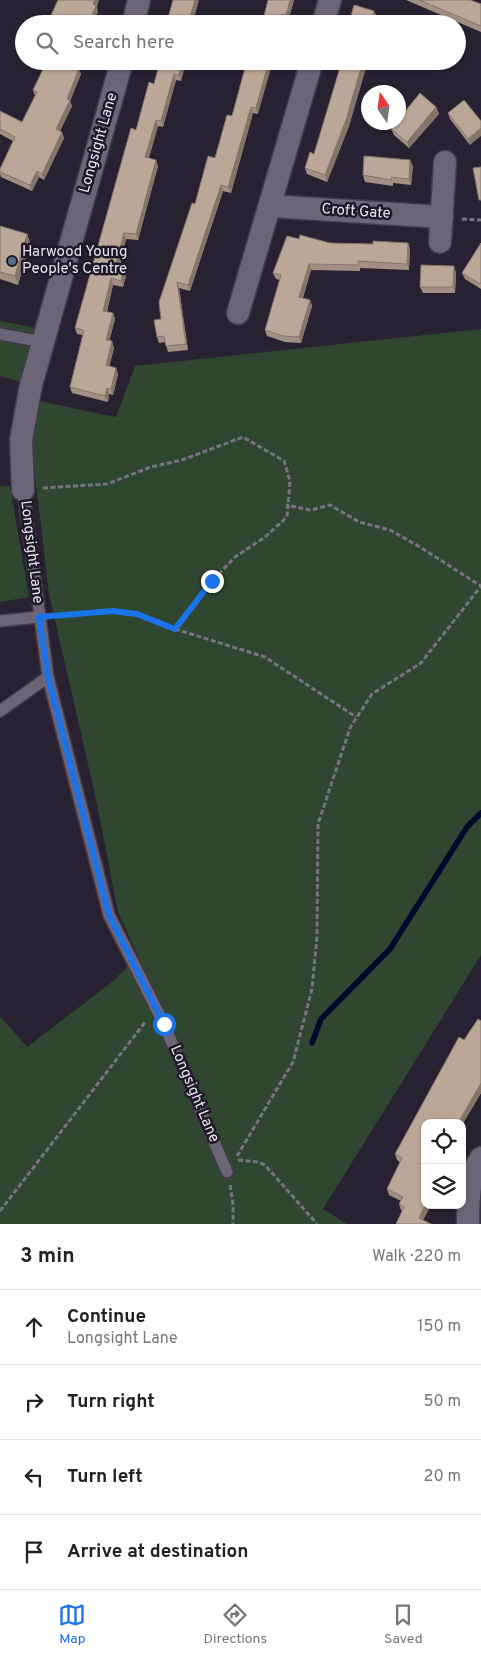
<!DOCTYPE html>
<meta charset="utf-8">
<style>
body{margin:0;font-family:Overpass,sans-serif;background:#f2f2f2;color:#222}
.controls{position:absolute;right:15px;bottom:15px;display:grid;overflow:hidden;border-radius:10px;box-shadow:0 1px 4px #0004}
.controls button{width:45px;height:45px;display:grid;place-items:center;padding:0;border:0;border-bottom:1px solid #e0e0e0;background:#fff;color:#222;font:25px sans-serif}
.compass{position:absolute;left:361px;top:85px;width:45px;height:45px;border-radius:50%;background:#fff;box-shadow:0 1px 4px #0004;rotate:347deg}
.stop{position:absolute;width:15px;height:15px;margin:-11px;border:4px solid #1a73e8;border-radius:50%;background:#fff}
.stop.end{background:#1a73e8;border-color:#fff;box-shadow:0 1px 5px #0008}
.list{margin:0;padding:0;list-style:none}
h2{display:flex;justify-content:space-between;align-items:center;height:65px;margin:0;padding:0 20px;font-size:21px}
h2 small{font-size:16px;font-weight:400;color:#767676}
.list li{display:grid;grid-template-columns:32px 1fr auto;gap:15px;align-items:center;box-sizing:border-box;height:75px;padding:0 20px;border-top:1px solid #e0e0e0}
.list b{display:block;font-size:19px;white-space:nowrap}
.list p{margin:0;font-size:16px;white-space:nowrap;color:#767676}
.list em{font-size:16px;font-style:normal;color:#767676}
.icon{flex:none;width:28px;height:28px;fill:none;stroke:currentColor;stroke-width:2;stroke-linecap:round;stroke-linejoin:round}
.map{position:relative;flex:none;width:481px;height:1224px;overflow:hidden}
.search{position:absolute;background:#fff;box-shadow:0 1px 4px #0004;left:15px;right:15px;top:15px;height:55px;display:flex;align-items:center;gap:12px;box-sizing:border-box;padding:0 18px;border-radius:28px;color:#767676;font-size:19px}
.sheet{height:365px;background:#fff}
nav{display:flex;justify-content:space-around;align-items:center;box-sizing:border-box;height:70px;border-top:1px solid #e0e0e0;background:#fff;font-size:14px;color:#767676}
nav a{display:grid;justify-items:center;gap:2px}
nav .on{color:#1a73e8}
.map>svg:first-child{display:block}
.green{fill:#2f4731}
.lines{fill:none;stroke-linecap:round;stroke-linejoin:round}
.stream{stroke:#00072d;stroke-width:5.5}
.service-casing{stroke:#413b48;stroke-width:14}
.minor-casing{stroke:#413b48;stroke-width:25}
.path{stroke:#797381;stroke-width:3;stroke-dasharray:5 2.5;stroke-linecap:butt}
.service{stroke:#6c6477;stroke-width:11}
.minor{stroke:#6c6477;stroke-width:22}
.wall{fill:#a19083}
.shaded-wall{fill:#83756a}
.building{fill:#bba798;stroke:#83756a}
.route{stroke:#1a73e8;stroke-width:6}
.service-dot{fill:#5c6f8a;stroke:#1f1827;stroke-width:2}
.labels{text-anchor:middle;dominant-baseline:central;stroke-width:5;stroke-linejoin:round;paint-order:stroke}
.street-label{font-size:15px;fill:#e9e5f0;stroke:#1f1827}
.poi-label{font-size:15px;fill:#e9e5f0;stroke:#1f1827;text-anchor:start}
</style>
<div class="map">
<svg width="481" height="1224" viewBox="0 0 481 1224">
<rect width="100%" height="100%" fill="#282132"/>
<g class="green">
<polygon points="0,321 46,330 31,385 0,376"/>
<polygon points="481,329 481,955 323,1209 347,1224 0,1224 0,1016 27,1047 112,982 138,956 118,912 96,799 49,594 31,440 39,401 116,417 135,366"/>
<polygon points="0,486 10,486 29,597 0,602"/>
</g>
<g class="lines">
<polyline class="stream" points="312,1043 321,1019 390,949 467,827 481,813"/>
<g class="service-casing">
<g id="service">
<polyline points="0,334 42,342"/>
<polyline points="23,490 48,677 109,915 164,1024 227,1172"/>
<polyline points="0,621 39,617"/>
<polyline points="0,711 48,677"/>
</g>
</g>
<g class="minor-casing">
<g id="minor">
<polyline points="133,24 139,0"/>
<polyline points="323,24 330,0"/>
<polyline points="270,206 442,217"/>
<polyline points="440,242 445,162"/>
<polyline points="238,313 312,61"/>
<polyline points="23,490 21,440 31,385 122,61"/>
<path d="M 468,1224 C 468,1201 468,1178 481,1158"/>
</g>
</g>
<g class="path">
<polyline points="462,219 481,220"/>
<polyline points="43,488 107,484 151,467 182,460 243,437 284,461 290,481 287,517 265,537 235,557 212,581 175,629 137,614 113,611 55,616"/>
<polyline points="175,629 265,657 356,717"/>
<polyline points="237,1156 293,1062 312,989 317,936 318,824 350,728 372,694 421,663 481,586 420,547 390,530 359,522 330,505 311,510 286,505"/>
<polyline points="238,1160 258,1162 265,1165 317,1224"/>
<polyline points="230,1185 233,1204 233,1224"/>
<polyline points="0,1211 146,1021"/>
</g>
<use href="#service" class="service"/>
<use href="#minor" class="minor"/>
</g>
<g class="wall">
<polygon points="294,0 288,21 284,20 283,24 262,24"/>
<polygon points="406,0 470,0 481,4 481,32"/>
<polygon points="42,61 83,61 79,70 81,74 70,101 72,106 60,131 62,132 64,138 44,180 39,177 32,191 1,177 0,174 0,169 13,141 0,134 0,111 22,122 35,96 33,90 45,65 43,64"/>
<polygon points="186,61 181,81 176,80 163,127 158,126 149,158 158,166 138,240 126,239 120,264 125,265 127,272 123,287 113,285 107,312 113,313 115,319 109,341 114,348 109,366 118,374 113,395 109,394 108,402 72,393 70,387 83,335 77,334 75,328 136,130 154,84"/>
<polygon points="247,61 258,114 253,113 231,193 223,191 190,291 179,288 188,350 168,352 165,342 159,343 157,337 161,319 195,204 232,116"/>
<polygon points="367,64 349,126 327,182 307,174 305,168 314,154 335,85"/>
<polygon points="436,107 439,114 409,148 394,135 391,129"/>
<polygon points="448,113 481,121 470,145 450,119"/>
<polygon points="413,166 411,185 393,183 393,186 365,182 363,175"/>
<polygon points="0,226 27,234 30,243 18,285 0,279"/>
<polygon points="299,239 330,243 373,244 408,243 410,249 409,270 360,268 360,271 311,270 303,298 310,300 312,306 301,343 285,342 267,336 265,330 280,280 276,279 273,273"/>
<polygon points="481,243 481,289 465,279 462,273"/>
<polygon points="456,273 455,293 423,293 420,287"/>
<polygon points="478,1019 481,1021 481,1093 462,1125 462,1123 425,1123 425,1205 430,1205 430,1207 423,1220 431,1224 396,1224 402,1211 401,1210 399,1204 401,1201 389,1195 387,1189 400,1162 397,1160 395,1154 459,1037 464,1040"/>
</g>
<g class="shaded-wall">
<polygon points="95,0 99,0 97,7 98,12 93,24 88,24"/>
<polygon points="195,0 198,0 199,1 192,24 188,24"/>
<polygon points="290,0 294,0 288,21 286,15"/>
<polygon points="374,11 377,17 375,24 370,24"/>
<polygon points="282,14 284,20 283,24 279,24"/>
<polygon points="78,61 83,61 79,70 81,74 70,101 72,106 58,135 56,129 75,67"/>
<polygon points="182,61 186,61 181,81 179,75"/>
<polygon points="269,61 273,61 258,114 256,108"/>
<polygon points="363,61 366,61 367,64 349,126 327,182 325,175"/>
<polygon points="174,74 176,80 163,127 161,121"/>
<polygon points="251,107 253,113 231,193 228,187"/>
<polygon points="436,107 439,114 409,148 407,142"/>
<polygon points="156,120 158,126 147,163 145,157"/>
<polygon points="481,128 481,136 470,145 468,139"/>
<polygon points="62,132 64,138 44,180 42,174"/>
<polygon points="156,160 158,166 138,240 136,234"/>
<polygon points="410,160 413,166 411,185 409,179"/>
<polygon points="37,171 39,177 32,191 30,185"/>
<polygon points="221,185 223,191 190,291 188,285"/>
<polygon points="124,233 126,239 119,270 116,263"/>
<polygon points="27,234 30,243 18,285 15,276"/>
<polygon points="408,243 410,249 409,270 407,264"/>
<polygon points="309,264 311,270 301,303 299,297"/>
<polygon points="125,265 127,272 123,287 121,281"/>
<polygon points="454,266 456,273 455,293 453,287"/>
<polygon points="111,278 113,285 105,317 103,311"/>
<polygon points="177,282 179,288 188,350 186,344"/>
<polygon points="310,300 312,306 301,343 299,337"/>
<polygon points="113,313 115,319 108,346 106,340"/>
<polygon points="112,341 114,348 108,372 106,365"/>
<polygon points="116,368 118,374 113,395 111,389"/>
<polygon points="107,388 109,394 108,402 105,396"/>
<polygon points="481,1083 481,1093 462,1125 462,1123 458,1123"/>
<polygon points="425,1205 430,1205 430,1207 421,1224 419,1218"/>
</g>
<g class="building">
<polygon points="58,0 95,0 93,4 96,6 88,24 47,24"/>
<polygon points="173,0 195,0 188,24 170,24 167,22"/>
<polygon points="268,0 290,0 286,15 282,14 279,24 262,24"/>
<polygon points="419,0 470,0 481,4 481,26"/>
<polygon points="354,5 374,11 370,24 349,24"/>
<polygon points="47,61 78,61 75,67 79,68 67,99 70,100 56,129 62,132 42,174 37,171 30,185 0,172 0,169 15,137 0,129 0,111 22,122 37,92 33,90"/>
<polygon points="160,61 182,61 179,75 174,74 161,121 156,120 145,157 156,160 136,234 124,233 116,263 125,265 121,281 111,278 103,311 113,313 106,340 112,341 106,365 116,368 111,389 107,388 105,396 70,387 84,330 75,328 131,128 136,130 149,82 154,84"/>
<polygon points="247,61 269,61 256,108 251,107 228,187 221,185 188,285 177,282 186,344 166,346 164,336 157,337 154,320 161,319 159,302 192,203 195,204 208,156 215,158 227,115 232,116"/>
<polygon points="342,61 363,61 346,120 325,175 305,168 310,152 314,154"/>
<polygon points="420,93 436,107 407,142 391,129 397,122 398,122 398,120"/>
<polygon points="464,100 481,121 481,128 468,139 448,113"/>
<polygon points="364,156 410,160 409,179 391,177 391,180 363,175"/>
<polygon points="481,167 481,200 479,200 473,168"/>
<polygon points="0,226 27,234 15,276 0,272"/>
<polygon points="300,235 330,243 373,244 373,241 408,243 407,264 358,261 358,265 309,264 299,297 310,300 299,337 283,336 265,330 281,275 273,273 287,236 299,239"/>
<polygon points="481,243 481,282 480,284 462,273"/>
<polygon points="421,265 454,266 453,287 420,287"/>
<polygon points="478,1019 481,1021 481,1083 458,1123 425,1123 425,1196 423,1198 425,1199 425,1205 419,1218 431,1224 396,1224 404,1207 399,1204 403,1197 387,1189 402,1158 395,1154 459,1037 464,1040"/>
</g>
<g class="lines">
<polyline class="route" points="164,1024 109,915 48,677 39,617 113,611 137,614 175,629 212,581"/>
</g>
<circle class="service-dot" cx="12" cy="261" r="5"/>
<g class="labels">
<g class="street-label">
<text transform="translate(99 143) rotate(-74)">Longsight Lane</text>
<text transform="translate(356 212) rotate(4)">Croft Gate</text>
<text transform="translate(31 552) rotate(83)">Longsight Lane</text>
<text transform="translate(194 1094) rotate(67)">Longsight Lane</text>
</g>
<g class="poi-label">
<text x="22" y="252">Harwood Young<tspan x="22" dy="17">People's Centre</tspan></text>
</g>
</g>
</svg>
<div class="controls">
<button><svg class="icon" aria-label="locate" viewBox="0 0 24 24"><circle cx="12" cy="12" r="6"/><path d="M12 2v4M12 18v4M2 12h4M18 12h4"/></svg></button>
<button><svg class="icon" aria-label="layers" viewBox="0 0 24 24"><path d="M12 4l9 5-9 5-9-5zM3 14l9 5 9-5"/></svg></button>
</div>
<svg class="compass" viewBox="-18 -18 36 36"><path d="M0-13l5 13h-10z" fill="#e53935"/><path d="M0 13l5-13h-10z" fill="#767676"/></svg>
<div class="stop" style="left:164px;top:1024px"></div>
<div class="stop end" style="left:212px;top:581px"></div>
<div class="search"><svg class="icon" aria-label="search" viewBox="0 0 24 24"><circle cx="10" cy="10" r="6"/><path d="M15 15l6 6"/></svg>Search here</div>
</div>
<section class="sheet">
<h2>3 min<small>Walk · 220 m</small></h2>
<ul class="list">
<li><svg class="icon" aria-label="ahead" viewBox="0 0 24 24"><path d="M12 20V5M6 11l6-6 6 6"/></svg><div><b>Continue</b><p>Longsight Lane</p></div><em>150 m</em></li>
<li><svg class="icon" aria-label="right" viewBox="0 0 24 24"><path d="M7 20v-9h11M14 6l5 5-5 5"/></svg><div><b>Turn right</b></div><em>50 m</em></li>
<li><svg class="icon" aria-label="left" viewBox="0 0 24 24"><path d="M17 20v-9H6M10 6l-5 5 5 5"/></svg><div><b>Turn left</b></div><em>20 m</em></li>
<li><svg class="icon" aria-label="arrive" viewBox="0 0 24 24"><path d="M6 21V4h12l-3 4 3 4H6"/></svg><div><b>Arrive at destination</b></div></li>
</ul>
</section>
<nav>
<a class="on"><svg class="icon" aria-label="map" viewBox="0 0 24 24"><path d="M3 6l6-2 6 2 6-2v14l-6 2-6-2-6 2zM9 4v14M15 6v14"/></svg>Map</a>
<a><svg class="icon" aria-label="directions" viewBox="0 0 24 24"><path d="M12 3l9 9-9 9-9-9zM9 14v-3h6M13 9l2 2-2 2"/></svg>Directions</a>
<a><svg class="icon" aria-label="saved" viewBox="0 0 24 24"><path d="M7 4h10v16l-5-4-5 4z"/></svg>Saved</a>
</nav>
